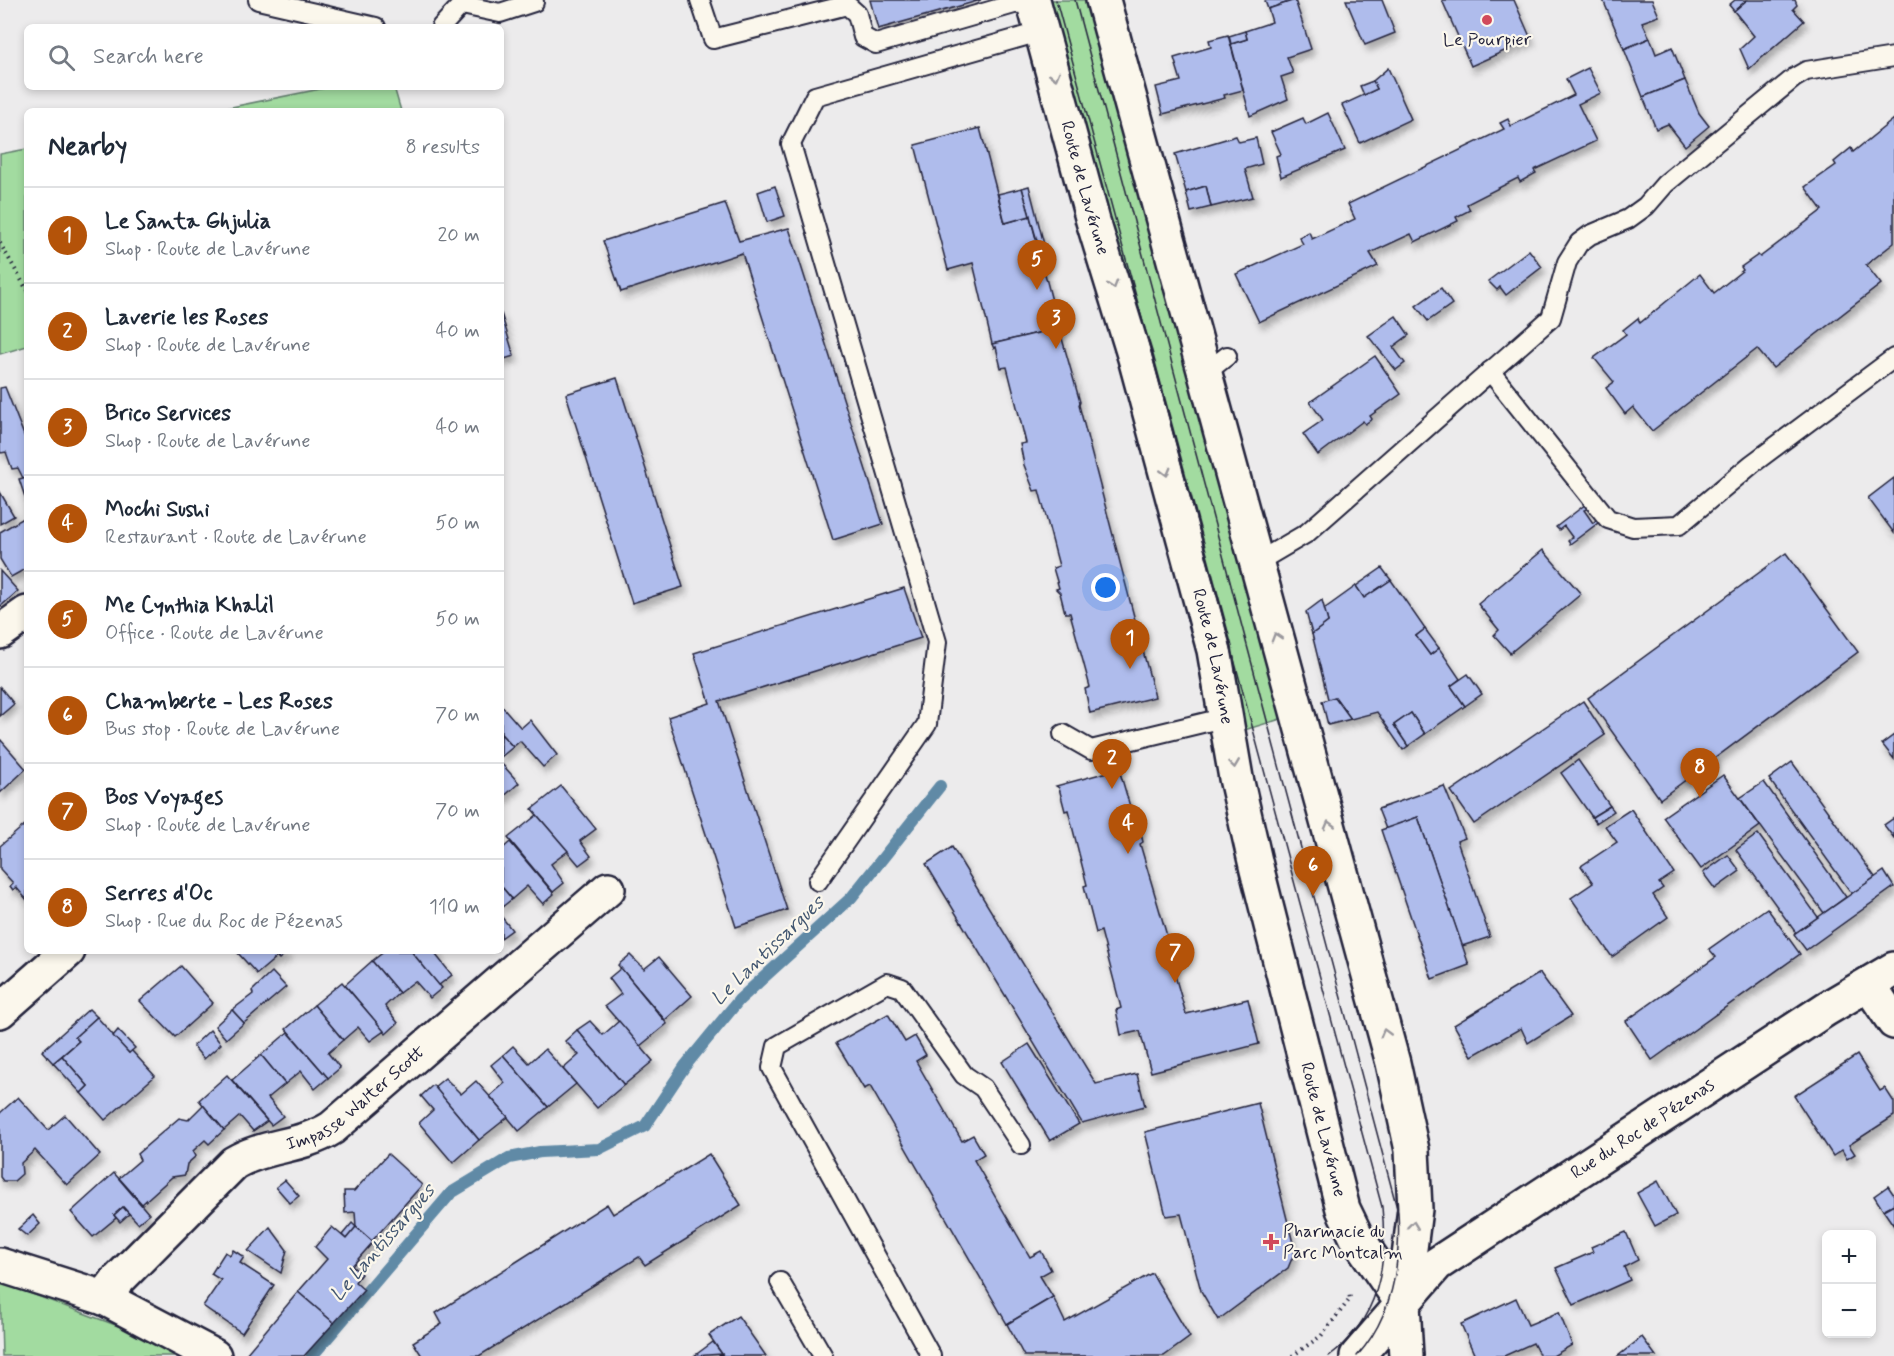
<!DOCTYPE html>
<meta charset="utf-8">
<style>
body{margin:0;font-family:Mynerve,sans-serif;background:#f6f6f7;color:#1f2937}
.controls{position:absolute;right:18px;bottom:18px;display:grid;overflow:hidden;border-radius:9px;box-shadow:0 3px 9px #0003}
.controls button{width:54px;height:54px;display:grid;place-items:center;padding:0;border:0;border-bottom:2px solid #e0e1e3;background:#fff;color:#1f2937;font:30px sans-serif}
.you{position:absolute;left:1106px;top:588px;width:21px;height:21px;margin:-15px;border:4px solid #fff;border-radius:50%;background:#1a73e8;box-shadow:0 0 0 9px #1a73e833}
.badge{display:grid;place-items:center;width:39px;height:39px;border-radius:50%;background:#b45309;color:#fff;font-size:20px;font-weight:700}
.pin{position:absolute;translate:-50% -50px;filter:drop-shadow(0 2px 3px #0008)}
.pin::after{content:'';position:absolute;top:32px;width:21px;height:18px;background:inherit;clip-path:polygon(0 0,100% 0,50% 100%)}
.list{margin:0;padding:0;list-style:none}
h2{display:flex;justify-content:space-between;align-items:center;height:78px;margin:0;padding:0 24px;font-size:26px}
h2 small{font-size:20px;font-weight:400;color:#747a83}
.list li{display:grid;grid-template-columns:39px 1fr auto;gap:18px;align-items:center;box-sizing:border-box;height:96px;padding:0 24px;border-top:2px solid #e0e1e3}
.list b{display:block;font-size:22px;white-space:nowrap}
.list p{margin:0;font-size:20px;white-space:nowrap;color:#747a83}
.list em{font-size:20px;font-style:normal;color:#747a83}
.icon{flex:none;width:33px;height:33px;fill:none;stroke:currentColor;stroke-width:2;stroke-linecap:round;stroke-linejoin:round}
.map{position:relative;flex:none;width:1894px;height:1356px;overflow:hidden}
.search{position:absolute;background:#fff;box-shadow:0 3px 9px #0003;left:24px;top:24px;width:480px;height:66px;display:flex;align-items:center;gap:15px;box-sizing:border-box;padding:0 21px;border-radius:9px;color:#747a83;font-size:22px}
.panel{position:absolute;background:#fff;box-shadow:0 3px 9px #0003;left:24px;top:108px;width:480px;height:846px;border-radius:9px}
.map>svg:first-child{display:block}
.green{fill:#a2dba0;stroke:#627e6e;stroke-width:1.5}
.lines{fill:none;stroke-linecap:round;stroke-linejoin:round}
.stream{stroke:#618aa6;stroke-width:12}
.building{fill:#afbcec;stroke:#22223b;stroke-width:1.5;filter:url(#shadow)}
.service-casing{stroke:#22223b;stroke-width:22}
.minor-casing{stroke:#22223b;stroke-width:38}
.tertiary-casing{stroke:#22223b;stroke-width:38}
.path{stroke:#22223b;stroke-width:4;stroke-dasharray:1.5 4.5;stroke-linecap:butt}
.service{stroke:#fbf7ec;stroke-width:18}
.minor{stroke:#fbf7ec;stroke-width:33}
.tertiary{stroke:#fbf7ec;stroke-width:33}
.tram{stroke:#22223b;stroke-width:1.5}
.oneway{stroke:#99979c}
.poi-dot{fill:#d1495b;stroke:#fbf7ec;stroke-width:2}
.labels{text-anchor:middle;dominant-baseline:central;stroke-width:4.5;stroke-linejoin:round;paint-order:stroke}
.poi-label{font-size:18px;fill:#22223b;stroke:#fbf7ec}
.street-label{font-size:18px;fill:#22223b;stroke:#fbf7ec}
.water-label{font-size:20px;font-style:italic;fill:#425670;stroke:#fbf7ec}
</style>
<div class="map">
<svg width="1894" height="1356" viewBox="0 0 1894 1356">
<defs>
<filter id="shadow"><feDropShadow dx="3.5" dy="6" stdDeviation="3" flood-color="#0004"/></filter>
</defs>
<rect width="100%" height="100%" fill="#ecebec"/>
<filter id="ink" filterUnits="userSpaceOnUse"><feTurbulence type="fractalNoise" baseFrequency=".0167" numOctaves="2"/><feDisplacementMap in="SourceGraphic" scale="12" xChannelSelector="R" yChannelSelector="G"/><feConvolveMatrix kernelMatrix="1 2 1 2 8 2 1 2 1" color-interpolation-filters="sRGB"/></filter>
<g filter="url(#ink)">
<g class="green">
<polygon points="1046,0 1090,0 1284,718 1241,731"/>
<polygon points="330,87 394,87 401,111 212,111"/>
<polygon points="27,149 27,346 0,354 0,154"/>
<polygon points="0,1282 145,1336 180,1356 2,1356"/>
</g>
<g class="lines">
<polyline class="stream" points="312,1356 451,1193 509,1158 540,1152 599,1149 645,1126 685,1066 739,1000 851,898 940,786"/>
</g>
<g class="building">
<polygon points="870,0 981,0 878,29"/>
<polygon points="1268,0 1295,0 1268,9 1265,1"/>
<polygon points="1295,0 1311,49 1287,57 1293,73 1281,77 1288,99 1250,116 1231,44 1247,39 1245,31 1272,22 1268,9"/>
<polygon points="1346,0 1382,0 1395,33 1365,45"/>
<polygon points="1442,0 1514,0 1531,39 1471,66"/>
<polygon points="1603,0 1652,0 1659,16 1642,22 1650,38 1624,49"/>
<polygon points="1735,0 1747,0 1734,11 1729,5"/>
<polygon points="1747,0 1795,0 1797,5 1793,9 1804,21 1749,69 1740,49 1754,36 1734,11"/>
<polygon points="1245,31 1247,39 1231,44 1229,36"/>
<polygon points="1228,35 1243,90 1224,95 1225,98 1163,114 1156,87 1181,81 1174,58 1211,47 1209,40"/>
<polygon points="1650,38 1656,54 1672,47 1685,80 1643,97 1624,49"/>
<polygon points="1388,68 1411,119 1360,143 1342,105 1377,89 1373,81"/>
<polygon points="1588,68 1601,93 1578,104 1596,141 1534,170 1536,173 1520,182 1518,178 1467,204 1470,210 1456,217 1458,221 1415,242 1411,234 1370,253 1378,266 1259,322 1236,274 1303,244 1299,237 1309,232 1312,239 1355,219 1348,204 1504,129 1500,123 1508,119 1511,126 1574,95 1566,79"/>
<polygon points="1685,80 1699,113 1709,126 1685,146 1668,124 1656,129 1643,97"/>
<polygon points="1373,81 1377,89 1364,95 1360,86"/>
<polygon points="1328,113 1345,150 1281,177 1276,156 1281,154 1271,132 1303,118 1306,124"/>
<polygon points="1894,119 1894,243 1866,265 1881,284 1773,368 1757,349 1652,431 1633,407 1625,414 1606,388 1614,382 1594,358 1626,334 1623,330 1638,318 1640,323 1700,274 1714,293 1743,270 1741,267 1758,255 1760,257 1822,210 1805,187 1836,165 1834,162 1851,148 1853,152"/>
<polygon points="980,128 1005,223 1030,216 1059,328 992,344 973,263 948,270 915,145"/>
<polygon points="1236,136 1239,142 1256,138 1262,164 1245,169 1253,197 1211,207 1206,186 1186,192 1175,154"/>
<polygon points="775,186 785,216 767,222 758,192"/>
<polygon points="1029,186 1048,260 1043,262 1022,188"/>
<polygon points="1206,186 1211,207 1191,212 1186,192"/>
<polygon points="1022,188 1030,216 1005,223 998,194"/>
<polygon points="725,203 739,241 789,228 883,524 833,540 742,253 621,292 603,241"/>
<polygon points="1529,250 1542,267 1506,295 1500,287 1497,290 1488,281"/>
<polygon points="1441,288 1452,304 1428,321 1416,306"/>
<polygon points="501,313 514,356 501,360"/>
<polygon points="1396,316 1409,335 1393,347 1405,363 1396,370 1368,336"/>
<polygon points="1059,328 1080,402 1079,405 1155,697 1090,713 1085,689 1090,687 1070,613 1065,613 1060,593 1056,589 1059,588 1053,568 1059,566 1039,490 1034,491 1024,465 1020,444 1026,443 1007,367 1001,368 996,347 994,349 992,344"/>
<polygon points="1375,356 1401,394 1370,416 1372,419 1365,424 1363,421 1318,455 1303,434 1323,420 1310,402"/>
<polygon points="617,378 683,587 632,603 566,394"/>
<polygon points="5,387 27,443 27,477 23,478 18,468 12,469 6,452 1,453 0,451 0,388"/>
<polygon points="27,477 27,503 19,479"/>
<polygon points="1894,478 1894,533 1868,498"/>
<polygon points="0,492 14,516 0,524"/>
<polygon points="1586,504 1589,508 1584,510 1593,523 1596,520 1598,523 1570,544 1568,541 1572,537 1564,526 1559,530 1556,527"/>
<polygon points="27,516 27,568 11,577 0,559 0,532"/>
<polygon points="1543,550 1581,594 1510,653 1494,635 1499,630 1478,604"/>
<polygon points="1786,553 1858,652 1660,799 1588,698"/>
<polygon points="1382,568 1391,580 1364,598 1356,586"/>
<polygon points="0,571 18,591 1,606 0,604"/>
<polygon points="1391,580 1425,629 1416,636 1430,655 1439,648 1460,679 1451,686 1465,706 1425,734 1411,713 1394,725 1408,746 1403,750 1377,712 1351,719 1335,697 1328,699 1312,634 1328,622 1324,609 1356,586 1364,598"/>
<polygon points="904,588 921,638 719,701 787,910 736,927 668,717 710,703 694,653"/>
<polygon points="1322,600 1328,622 1312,634 1306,612"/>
<polygon points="1425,629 1439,648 1430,655 1416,636"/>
<polygon points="1468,674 1482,694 1465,706 1451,686"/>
<polygon points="0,687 14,704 0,716"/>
<polygon points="1335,697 1351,719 1328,725 1322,701"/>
<polygon points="1583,701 1605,735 1474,824 1451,791"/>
<polygon points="501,705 521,728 530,720 557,755 543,767 520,741 513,747 501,734"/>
<polygon points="1411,713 1425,734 1408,746 1394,725"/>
<polygon points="501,734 513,747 501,757"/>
<polygon points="1894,735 1894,759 1882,744"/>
<polygon points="0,739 26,769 0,793"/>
<polygon points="1578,760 1610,806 1592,817 1561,773"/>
<polygon points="1792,762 1875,877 1852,894 1769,779"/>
<polygon points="501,763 519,783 501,799"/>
<polygon points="1119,769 1134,820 1136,819 1140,830 1143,842 1140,844 1175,963 1172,965 1186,1014 1248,999 1259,1044 1151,1072 1140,1031 1121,1035 1116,1010 1121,1008 1101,931 1096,933 1084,886 1087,885 1068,810 1065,811 1059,788 1056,786"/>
<polygon points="1723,775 1760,826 1701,869 1663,817"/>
<polygon points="1764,782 1846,897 1824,913 1740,798"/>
<polygon points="561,786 596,829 580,841 591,856 579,865 532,809"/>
<polygon points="1444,786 1465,838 1457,841 1490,937 1462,946 1418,817 1386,829 1378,809"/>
<polygon points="1610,806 1614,811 1596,823 1592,817"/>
<polygon points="1631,809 1674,873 1659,883 1663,888 1653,895 1668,917 1612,957 1571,898 1593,883 1581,866 1617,842 1605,826"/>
<polygon points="537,815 568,851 551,864 564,883 553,892 508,838"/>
<polygon points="1418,817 1469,965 1432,979 1381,830"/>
<polygon points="1894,818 1894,838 1884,825"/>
<polygon points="27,823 27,900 16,887 13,890 10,886 13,883 0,869 0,846"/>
<polygon points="1758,834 1818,917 1796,933 1736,850"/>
<polygon points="510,842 554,894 543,904 527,886 512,899 501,886 501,850"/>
<polygon points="952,847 1096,1084 1137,1074 1145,1106 1082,1123 926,864"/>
<polygon points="1728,855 1740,871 1715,889 1703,873"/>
<polygon points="1884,871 1894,887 1806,950 1794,934"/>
<polygon points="501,886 512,899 501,908"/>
<polygon points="1767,908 1800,954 1652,1060 1626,1021 1716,957 1709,949"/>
<polygon points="501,916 512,930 501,938"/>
<polygon points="236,951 289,951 279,959 277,957 257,974"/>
<polygon points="385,951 411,951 442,988 430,998 415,981 399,993 372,961"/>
<polygon points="411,951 440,951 436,955 452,975 439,985"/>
<polygon points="630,955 644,969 659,957 692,996 665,1020 618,965"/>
<polygon points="372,961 399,993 385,1006 398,1023 386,1034 345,985"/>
<polygon points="181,966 213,1003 175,1037 140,1001"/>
<polygon points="621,968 667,1024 640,1046 605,1006 621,994 609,978"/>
<polygon points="272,972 286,987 244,1023 232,1010 253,994 252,991"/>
<polygon points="1540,973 1571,1016 1528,1043 1521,1028 1472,1056 1454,1025"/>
<polygon points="342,982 384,1031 370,1041 358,1027 343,1040 314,1005"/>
<polygon points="314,1005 343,1040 328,1053 340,1068 328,1078 286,1029"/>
<polygon points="89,1009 97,1017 75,1037 79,1041 53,1063 42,1051"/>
<polygon points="232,1010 244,1023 226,1039 215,1026"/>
<polygon points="888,1014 905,1042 915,1036 926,1055 916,1061 962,1141 973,1135 984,1154 974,1160 1030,1257 1041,1251 1051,1270 1040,1276 1053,1297 1007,1324 870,1086 864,1089 836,1043"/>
<polygon points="97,1017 129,1053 131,1050 155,1076 105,1120 81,1093 88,1086 62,1056 79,1041 75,1037"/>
<polygon points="590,1021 603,1035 619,1021 653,1061 624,1085 577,1030"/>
<polygon points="118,1030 135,1048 129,1053 113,1036"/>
<polygon points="210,1030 221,1044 204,1059 193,1046"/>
<polygon points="577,1030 624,1085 597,1108 563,1069 579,1055 565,1041"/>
<polygon points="288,1032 328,1078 315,1089 301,1071 285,1084 261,1055"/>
<polygon points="1029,1044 1079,1124 1050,1141 1002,1062"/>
<polygon points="513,1046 529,1063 545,1049 576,1084 548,1107 503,1055"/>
<polygon points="261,1055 285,1084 268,1098 283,1116 271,1125 232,1080"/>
<polygon points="503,1055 548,1107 519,1131 490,1096 505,1083 491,1065"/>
<polygon points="1857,1055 1880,1091 1885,1088 1894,1102 1894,1116 1849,1145 1855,1154 1847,1159 1842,1150 1833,1156 1794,1096"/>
<polygon points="62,1056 88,1086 81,1093 53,1063"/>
<polygon points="227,1075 267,1121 253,1131 240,1116 224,1130 199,1100"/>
<polygon points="445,1078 461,1094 476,1081 508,1117 479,1140 434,1087"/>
<polygon points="433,1085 479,1140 453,1163 419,1123 433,1110 421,1096"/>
<polygon points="18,1097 48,1130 65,1115 100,1155 67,1185 35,1150 21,1163 22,1174 14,1181 3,1181 0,1177 0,1113"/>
<polygon points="1258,1103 1295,1251 1288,1268 1218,1320 1201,1291 1181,1214 1166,1216 1145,1132"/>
<polygon points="203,1105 224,1130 209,1144 205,1140 193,1151 196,1156 187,1164 185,1175 172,1177 142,1204 119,1178 140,1160 137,1154 179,1118 188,1120"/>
<polygon points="388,1154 422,1185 372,1241 356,1227 355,1212 345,1213 344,1191 354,1191"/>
<polygon points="709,1154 741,1205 645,1265 639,1257 479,1356 422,1356 413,1342 442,1324 436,1313 607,1204 613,1214"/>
<polygon points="114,1173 149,1214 138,1223 123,1207 114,1215 116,1218 93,1237 71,1212"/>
<polygon points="285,1180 299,1196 290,1203 276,1187"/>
<polygon points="1658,1181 1676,1215 1655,1226 1637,1193"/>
<polygon points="1888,1186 1894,1195 1894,1204 1883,1210 1874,1196"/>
<polygon points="1894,1204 1894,1226 1883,1210"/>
<polygon points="123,1207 129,1214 120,1222 114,1215"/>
<polygon points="33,1215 40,1224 27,1236 18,1229"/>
<polygon points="352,1223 356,1227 346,1239 342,1235"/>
<polygon points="270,1227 287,1250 281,1273 248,1251"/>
<polygon points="332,1227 346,1239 356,1227 373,1242 352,1266 361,1274 355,1282 364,1290 334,1323 298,1292 327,1259 315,1247"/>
<polygon points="1626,1232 1638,1260 1624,1267 1630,1280 1574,1305 1556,1268 1593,1252 1591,1247"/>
<polygon points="233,1250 244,1257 240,1263 274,1285 242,1333 203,1306 221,1280 211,1274 225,1252 230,1255"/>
<polygon points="1152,1273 1190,1337 1164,1356 1024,1356 1007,1324 1053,1297 1065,1322"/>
<polygon points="298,1292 334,1323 304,1356 249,1356 246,1354"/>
<polygon points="1516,1298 1528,1325 1559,1312 1572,1345 1553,1356 1540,1356 1533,1343 1504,1356 1475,1356 1461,1324"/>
<polygon points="738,1316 766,1356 719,1356 722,1354 709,1335"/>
<polygon points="1642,1337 1656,1356 1618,1356"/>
<polygon points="713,1342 722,1354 694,1356"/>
</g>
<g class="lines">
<g class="service-casing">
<g id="service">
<polyline points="258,0 376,27"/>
<polyline points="700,0 713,39 847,5 857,14 863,37 876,44 1014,4 1034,3"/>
<polyline points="462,5 500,13 534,2"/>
<polyline points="441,27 466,0"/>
<polyline points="1490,371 1608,519 1633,527 1679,525 1752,464 1894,358"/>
<polyline points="1203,375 1227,356"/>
<polyline points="1254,564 1307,533 1551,318 1567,262 1579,243 1590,235 1628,219 1646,206 1665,184 1794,78 1806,71 1894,57"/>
<polyline points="1063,734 1091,750 1227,717"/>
<polyline points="818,881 927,724 937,642 791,144 815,96 1043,31"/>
<polyline points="780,1282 823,1356"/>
<polyline points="931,1356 772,1068 777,1046 887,983 902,988 964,1075 983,1088 1021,1145"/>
</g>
</g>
<g class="minor-casing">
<g id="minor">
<polyline points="0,632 27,613"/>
<polyline points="1869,985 1894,1022"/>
<polyline points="0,1011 68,951"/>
<polyline points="0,1265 104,1298 214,1356"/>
<path id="s1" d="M 104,1298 L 116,1282 L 234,1163 C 264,1145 302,1147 332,1128 L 608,889"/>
<path id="s2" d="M 1357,1356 L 1437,1264 L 1826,1009 L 1894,969"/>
</g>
</g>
<g class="tertiary-casing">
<g id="tertiary">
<path id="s3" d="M 1033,0 L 1093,221 L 1135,358 L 1214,650 L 1236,778 L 1257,870 L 1343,1209 L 1356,1236 L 1403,1304"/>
<polyline points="1103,0 1393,1063 1412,1150 1415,1209 1403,1304 1406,1356"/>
</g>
</g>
<g class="path">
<polyline points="0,243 27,290"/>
<polyline points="1292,1356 1321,1336 1350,1299 1349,1292"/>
</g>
<use href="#service" class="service"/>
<use href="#minor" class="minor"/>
<use href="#tertiary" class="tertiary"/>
<g class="tram">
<path d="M 1056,0 L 1382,1207 C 1388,1266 1379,1319 1329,1356"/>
<path d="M 1075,0 L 1398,1212 C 1401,1263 1392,1317 1357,1356"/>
</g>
</g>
<defs><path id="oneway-chevron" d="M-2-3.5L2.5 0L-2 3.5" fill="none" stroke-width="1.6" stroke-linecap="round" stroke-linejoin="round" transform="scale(1.5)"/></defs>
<g class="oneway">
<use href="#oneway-chevron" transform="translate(1055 76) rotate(75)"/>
<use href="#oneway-chevron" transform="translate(1113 285) rotate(73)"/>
<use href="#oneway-chevron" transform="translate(1166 472) rotate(75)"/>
<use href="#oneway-chevron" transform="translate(1276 637) rotate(-107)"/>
<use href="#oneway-chevron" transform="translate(1234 764) rotate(82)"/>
<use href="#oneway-chevron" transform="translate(1329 825) rotate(-105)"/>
<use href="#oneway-chevron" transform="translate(1385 1033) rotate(-105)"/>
<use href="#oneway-chevron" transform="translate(1413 1225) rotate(-83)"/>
</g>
</g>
<g class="poi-dot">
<circle cx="1487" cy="20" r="6"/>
<path d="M1268 1233h6v6h6v6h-6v6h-6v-6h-6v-6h6z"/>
</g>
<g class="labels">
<g class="poi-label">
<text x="1487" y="40">Le Pourpier</text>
<text x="1283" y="1232" text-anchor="start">Pharmacie du<tspan x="1283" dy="21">Parc Montcalm</tspan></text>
</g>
<g class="street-label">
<text stroke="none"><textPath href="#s3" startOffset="195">Route de Lavérune</textPath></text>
<text stroke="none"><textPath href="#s3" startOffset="681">Route de Lavérune</textPath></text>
<text stroke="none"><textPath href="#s1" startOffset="328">Impasse Walter Scott</textPath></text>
<text stroke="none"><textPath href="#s3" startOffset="1167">Route de Lavérune</textPath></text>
<text stroke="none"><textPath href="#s2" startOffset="368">Rue du Roc de Pézenas</textPath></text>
</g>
<g class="water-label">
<text transform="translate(768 951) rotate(-44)">Le Lantissargues</text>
<text transform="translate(383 1243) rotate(-49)">Le Lantissargues</text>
</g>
</g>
</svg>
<div class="controls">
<button>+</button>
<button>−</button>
</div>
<div class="you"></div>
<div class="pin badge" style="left:1130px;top:669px">1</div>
<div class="pin badge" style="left:1112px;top:789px">2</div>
<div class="pin badge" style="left:1056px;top:349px">3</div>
<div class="pin badge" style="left:1128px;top:854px">4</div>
<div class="pin badge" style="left:1037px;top:290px">5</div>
<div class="pin badge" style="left:1313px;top:896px">6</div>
<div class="pin badge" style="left:1175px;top:983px">7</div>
<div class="pin badge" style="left:1700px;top:798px">8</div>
<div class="search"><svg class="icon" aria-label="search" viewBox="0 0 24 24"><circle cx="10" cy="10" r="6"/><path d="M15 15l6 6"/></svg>Search here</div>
<section class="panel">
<h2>Nearby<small>8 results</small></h2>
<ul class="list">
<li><span class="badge">1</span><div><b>Le Santa Ghjulia</b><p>Shop · Route de Lavérune</p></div><em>20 m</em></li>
<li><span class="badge">2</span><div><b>Laverie les Roses</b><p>Shop · Route de Lavérune</p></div><em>40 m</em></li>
<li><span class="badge">3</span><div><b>Brico Services</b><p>Shop · Route de Lavérune</p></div><em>40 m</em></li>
<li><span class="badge">4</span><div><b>Mochi Sushi</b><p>Restaurant · Route de Lavérune</p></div><em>50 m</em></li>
<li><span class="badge">5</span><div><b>Me Cynthia Khalil</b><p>Office · Route de Lavérune</p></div><em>50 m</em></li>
<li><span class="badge">6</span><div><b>Chamberte - Les Roses</b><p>Bus stop · Route de Lavérune</p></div><em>70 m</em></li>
<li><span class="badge">7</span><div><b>Bos Voyages</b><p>Shop · Route de Lavérune</p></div><em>70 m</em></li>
<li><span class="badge">8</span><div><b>Serres d'Oc</b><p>Shop · Rue du Roc de Pézenas</p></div><em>110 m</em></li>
</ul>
</section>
</div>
